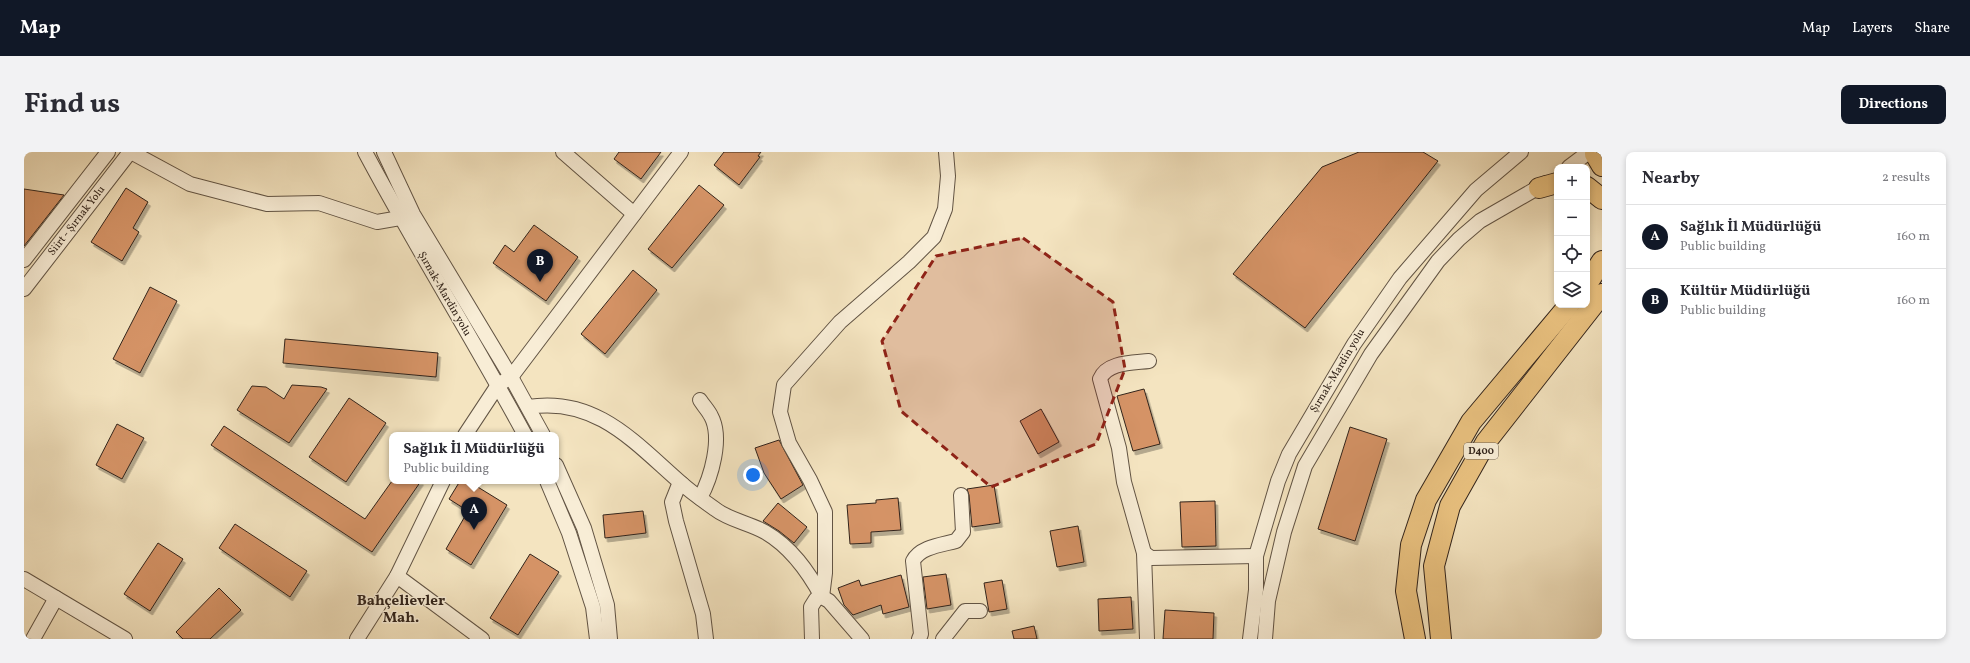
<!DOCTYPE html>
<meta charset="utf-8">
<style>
body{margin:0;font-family:Vollkorn,serif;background:#f2f2f3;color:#2b2b33}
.controls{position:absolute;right:12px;top:12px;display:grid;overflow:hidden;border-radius:8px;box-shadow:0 2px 6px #0003}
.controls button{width:36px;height:36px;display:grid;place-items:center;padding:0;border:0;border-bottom:1px solid #e1e1e2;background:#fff;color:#2b2b33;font:20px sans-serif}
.you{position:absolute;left:729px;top:323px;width:14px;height:14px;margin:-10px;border:3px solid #fff;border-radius:50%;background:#1a73e8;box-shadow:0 0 0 6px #1a73e833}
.badge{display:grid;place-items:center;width:26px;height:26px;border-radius:50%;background:#111827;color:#fff;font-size:13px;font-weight:700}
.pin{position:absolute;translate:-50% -33px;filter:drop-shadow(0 1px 2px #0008)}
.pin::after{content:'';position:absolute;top:21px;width:14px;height:12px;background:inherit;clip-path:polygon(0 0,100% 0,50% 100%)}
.popup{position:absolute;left:365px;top:280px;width:170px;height:52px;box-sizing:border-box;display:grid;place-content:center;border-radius:8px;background:#fff;filter:drop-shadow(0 1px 3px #0005);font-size:13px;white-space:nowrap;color:#7c7c81}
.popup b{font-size:15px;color:#2b2b33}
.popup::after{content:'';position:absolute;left:50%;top:100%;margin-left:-8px;border:8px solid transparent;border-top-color:#fff}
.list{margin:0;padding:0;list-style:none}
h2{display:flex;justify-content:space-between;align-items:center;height:52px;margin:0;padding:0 16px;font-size:17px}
h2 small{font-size:13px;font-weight:400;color:#7c7c81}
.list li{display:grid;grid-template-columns:26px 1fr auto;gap:12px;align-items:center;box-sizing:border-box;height:64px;padding:0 16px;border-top:1px solid #e1e1e2}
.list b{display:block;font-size:15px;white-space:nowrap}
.list p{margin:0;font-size:13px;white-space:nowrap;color:#7c7c81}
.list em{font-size:13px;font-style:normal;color:#7c7c81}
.icon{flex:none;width:22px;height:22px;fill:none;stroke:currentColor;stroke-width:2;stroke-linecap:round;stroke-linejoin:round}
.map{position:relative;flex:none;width:1578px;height:487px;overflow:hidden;border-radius:8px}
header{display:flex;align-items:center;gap:24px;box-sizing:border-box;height:56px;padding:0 20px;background:#111827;color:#fff}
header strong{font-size:19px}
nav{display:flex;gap:22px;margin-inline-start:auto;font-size:14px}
.intro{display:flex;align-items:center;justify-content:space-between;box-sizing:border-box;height:96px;padding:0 24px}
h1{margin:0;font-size:28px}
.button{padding:10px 18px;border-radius:8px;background:#111827;color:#fff;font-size:14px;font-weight:700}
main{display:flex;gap:24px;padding:0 24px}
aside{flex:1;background:#fff;border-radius:8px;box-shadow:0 2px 6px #0003}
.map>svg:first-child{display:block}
.building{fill:#d59366;stroke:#32241b;filter:url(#shadow)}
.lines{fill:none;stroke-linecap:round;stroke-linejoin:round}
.minor-casing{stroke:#625444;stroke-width:16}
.highway-casing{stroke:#32241b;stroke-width:22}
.minor{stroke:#f8edd6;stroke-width:14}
.highway{stroke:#eac280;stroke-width:20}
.marked{fill:#8f2418;fill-opacity:0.2;stroke:#8f2418;stroke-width:3;stroke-dasharray:8 5;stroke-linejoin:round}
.labels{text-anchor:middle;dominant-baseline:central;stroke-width:3;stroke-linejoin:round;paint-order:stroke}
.shield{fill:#f8edd6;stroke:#6d6053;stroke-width:1}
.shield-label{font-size:10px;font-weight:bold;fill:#32241b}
.street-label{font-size:11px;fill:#32241b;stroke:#f8edd6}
.district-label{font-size:15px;font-weight:bold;fill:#32241b;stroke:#f8edd6}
</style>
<header>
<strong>Map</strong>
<nav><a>Map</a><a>Layers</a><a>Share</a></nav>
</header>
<div class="intro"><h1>Find us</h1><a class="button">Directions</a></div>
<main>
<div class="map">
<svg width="1578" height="487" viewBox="0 0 1578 487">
<defs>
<filter id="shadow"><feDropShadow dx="2.5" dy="4" stdDeviation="0" flood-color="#0004"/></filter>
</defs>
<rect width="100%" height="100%" fill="#f4e4c0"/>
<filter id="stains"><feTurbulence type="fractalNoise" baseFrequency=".005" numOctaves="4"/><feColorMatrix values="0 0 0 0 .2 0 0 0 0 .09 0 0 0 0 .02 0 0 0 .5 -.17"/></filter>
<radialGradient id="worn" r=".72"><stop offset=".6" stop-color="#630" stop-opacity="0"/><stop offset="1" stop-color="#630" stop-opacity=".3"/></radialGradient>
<g class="building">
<polygon points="595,0 637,0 617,27 590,7"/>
<polygon points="700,0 737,0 734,4 736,5 715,33 690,13"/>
<polygon points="1335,0 1399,0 1414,9 1281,176 1209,122 1298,15"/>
<polygon points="675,33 700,53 648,116 624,97"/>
<polygon points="102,36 124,50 109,76 115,80 98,109 67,90"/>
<polygon points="0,37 40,43 0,94"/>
<polygon points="510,73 554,105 522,149 469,111 481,93 490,100"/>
<polygon points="609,118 633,138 581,202 557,182"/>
<polygon points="126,135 153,149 116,221 89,207"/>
<polygon points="261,187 414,201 412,225 259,211"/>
<polygon points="268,233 297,235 303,237 265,291 213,258 228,234 242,235 260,247"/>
<polygon points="1120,237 1136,292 1109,299 1093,244"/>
<polygon points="325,246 362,271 322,330 285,305"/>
<polygon points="1017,257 1035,290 1014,302 996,269"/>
<polygon points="93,272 120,286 98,327 72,313"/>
<polygon points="200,274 341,367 368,329 397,329 348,400 187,293"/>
<polygon points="1326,275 1363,287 1331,389 1294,377"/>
<polygon points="755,288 779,333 757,347 740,321 731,296"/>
<polygon points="436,329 444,329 483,353 447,413 422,397 444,359 425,347"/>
<polygon points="970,333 976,371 948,375 945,343 943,337"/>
<polygon points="874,346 877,378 847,380 847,391 826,392 823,353 852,351 852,348"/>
<polygon points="1191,349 1192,394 1158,395 1156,350"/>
<polygon points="754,351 783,375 770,391 755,379 739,369"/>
<polygon points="619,359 622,381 581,386 579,363"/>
<polygon points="211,372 283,419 266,445 195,396"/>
<polygon points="1054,374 1060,410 1033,415 1026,379"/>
<polygon points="134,391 159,407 126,459 100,442"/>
<polygon points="506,402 535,420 494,483 466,466"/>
<polygon points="922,422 927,453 903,457 899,425"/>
<polygon points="877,423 885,455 859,462 857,453 829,463 820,453 814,436 835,428 837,434"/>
<polygon points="978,428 983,457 965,460 960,431"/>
<polygon points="195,436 217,458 186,487 159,487 152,480"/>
<polygon points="1107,445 1109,477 1075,479 1074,447"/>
<polygon points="1141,458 1190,461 1189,487 1139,487"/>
<polygon points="1010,474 1013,487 990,487 988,479"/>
</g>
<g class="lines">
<g class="minor-casing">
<g id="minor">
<polyline points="107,0 166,32 243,52 295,51 353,70 376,66"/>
<path d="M 341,0 C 392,96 450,188 501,283"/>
<polyline points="360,0 389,62 487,225 519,283"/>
<polyline points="539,0 610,62"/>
<polyline points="1545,15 1565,0"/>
<polyline points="0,108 84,0"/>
<polyline points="0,137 106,0"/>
<path d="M 676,248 C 679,253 684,258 687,264 C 699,286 687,326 676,346"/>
<path d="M 504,255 C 572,244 611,291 657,331 C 668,341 680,349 691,357 C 705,368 725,371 741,380 C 767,395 784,419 798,445"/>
<polyline points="441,283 474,233 487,225 657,0"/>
<polyline points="532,313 560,376 583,453 586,487"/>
<polyline points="523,329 545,381 569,455 573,487"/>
<polyline points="658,332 654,335 648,350 652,369 679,462 682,487"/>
<polyline points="1120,401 1127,406 1232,404"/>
<polyline points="373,424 458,487"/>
<polyline points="0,427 101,487"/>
<polyline points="798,445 801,421 801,360 786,328 765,291 756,260 760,233 816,170 885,110 910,85 921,57 924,24 922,0"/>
<polyline points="9,487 32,446"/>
<polyline points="333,487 373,424 419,329"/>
<polyline points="788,487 787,455 792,447 798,445 805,449 838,487"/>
<path d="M 895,487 L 897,482 L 889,409 C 896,395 917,393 932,389 L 939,380 L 937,343"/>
<polyline points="919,487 941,459 956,459"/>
<path d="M 1123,487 L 1120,401 L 1100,330 L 1095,296 L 1076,227 C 1083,210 1108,211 1125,209"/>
<polyline points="1226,487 1232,438 1232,404 1254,329 1265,302 1330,192 1376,126 1452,38 1497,0"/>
<polyline points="1241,487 1244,449 1260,380 1281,314 1347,202 1414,109 1435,87 1456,69 1522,31"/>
</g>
</g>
<g class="highway-casing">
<g id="highway">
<polyline points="1571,2 1578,14"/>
<polyline points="1563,35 1578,47"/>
<polyline points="1515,36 1533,31"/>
<polyline points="1563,132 1578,109"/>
<polyline points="1391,487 1382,439 1387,393 1402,348 1447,270 1545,153"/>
<polyline points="1417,487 1410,414 1426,354 1462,290 1578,142"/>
</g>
</g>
<use href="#minor" class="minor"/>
<use href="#highway" class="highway"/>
</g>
<path class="marked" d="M 999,86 L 1089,150 L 1101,217 L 1072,292 L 967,335 L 877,259 L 858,189 L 912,104 Z"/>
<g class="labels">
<rect class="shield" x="1440" y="291" width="34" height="16" rx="3"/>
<g class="shield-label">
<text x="1457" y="299">D400</text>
</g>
<g class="street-label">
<text transform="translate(53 69) rotate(-52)">Siirt - Şırnak Yolu</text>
<text transform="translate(420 142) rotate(60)">Şırnak-Mardin yolu</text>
<text transform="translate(1314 219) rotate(-59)">Şırnak-Mardin yolu</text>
</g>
<g class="district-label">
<text x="377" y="449">Bahçelievler<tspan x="377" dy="17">Mah.</tspan></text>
</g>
</g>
<rect width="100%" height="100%" filter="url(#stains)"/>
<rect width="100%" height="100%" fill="url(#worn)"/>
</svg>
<div class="controls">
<button>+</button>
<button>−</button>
<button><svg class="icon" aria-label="locate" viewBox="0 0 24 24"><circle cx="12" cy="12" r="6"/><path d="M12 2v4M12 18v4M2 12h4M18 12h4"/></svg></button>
<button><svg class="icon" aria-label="layers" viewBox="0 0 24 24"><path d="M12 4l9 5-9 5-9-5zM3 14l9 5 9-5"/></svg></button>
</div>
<div class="you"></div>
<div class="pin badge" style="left:450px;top:378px">A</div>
<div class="popup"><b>Sağlık İl Müdürlüğü</b>Public building</div>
<div class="pin badge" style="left:516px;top:130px">B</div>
</div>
<aside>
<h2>Nearby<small>2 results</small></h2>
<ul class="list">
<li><span class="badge">A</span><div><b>Sağlık İl Müdürlüğü</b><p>Public building</p></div><em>160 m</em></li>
<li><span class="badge">B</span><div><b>Kültür Müdürlüğü</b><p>Public building</p></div><em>160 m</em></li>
</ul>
</aside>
</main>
